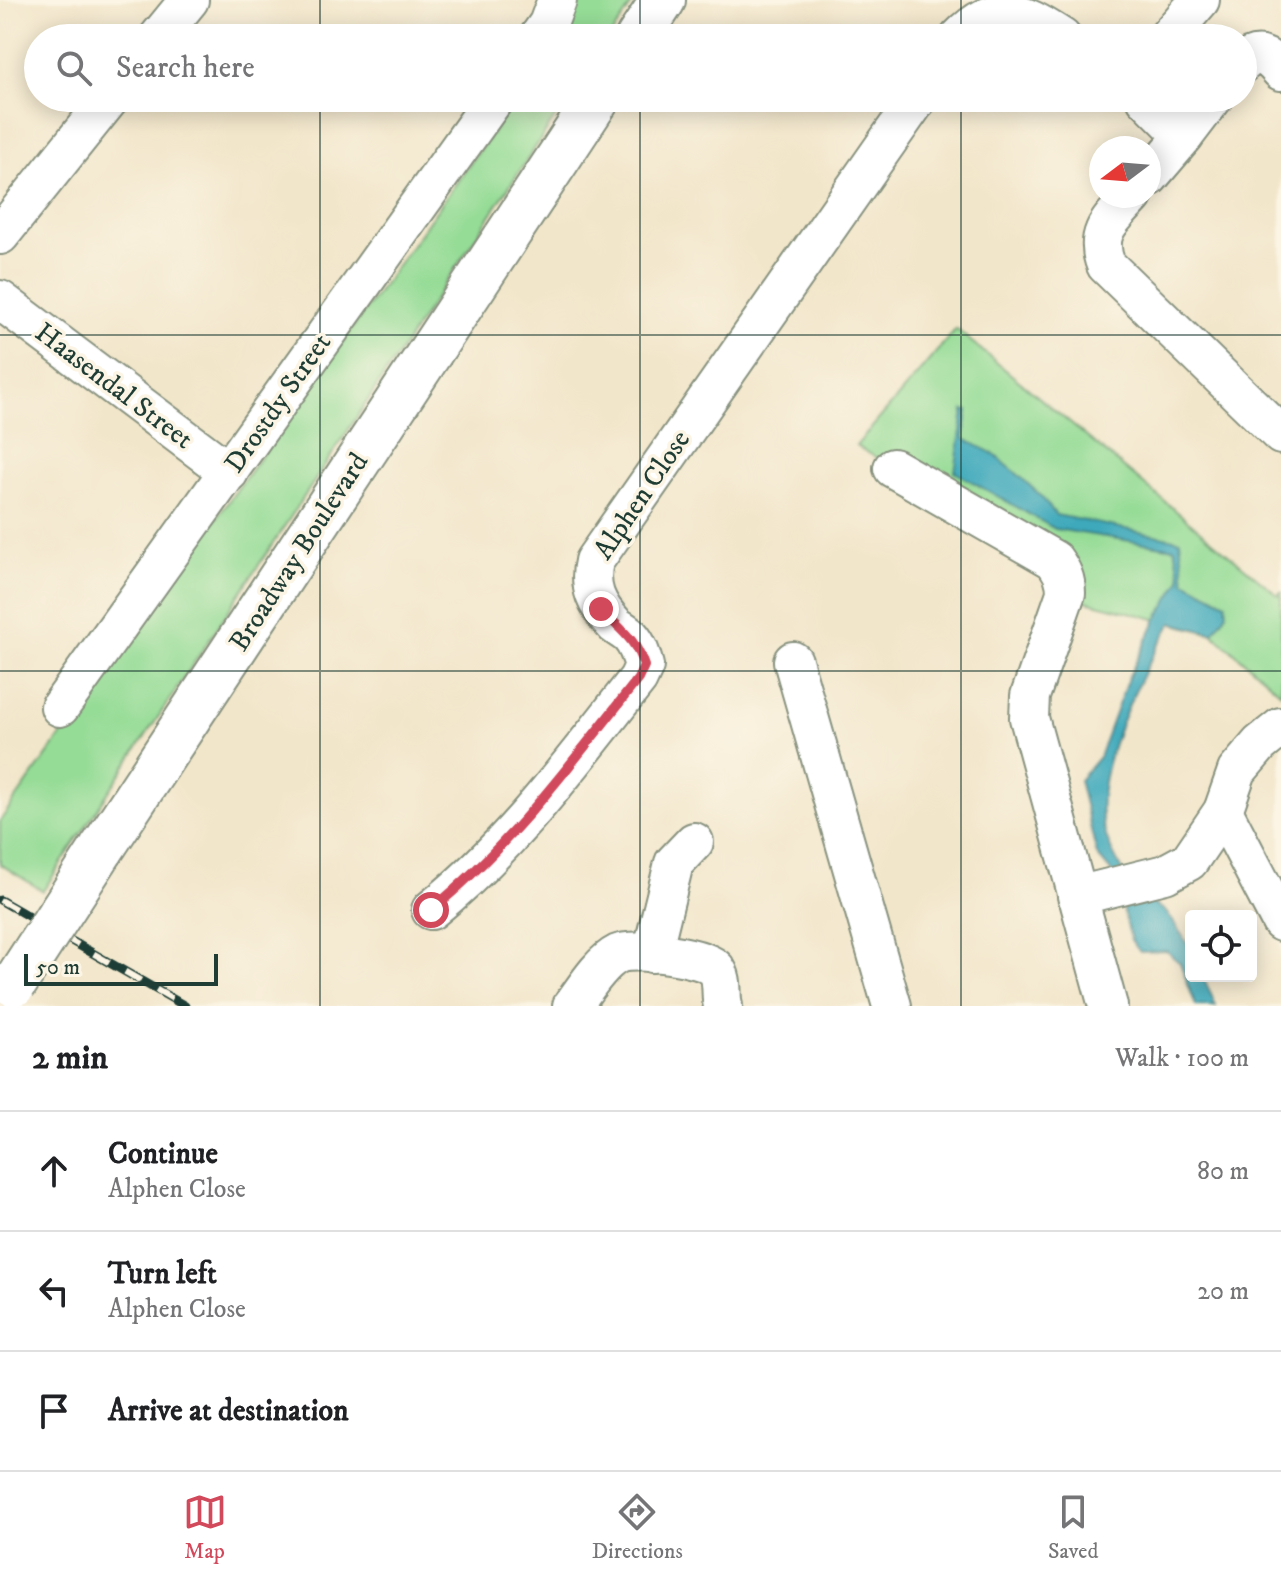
<!DOCTYPE html>
<meta charset="utf-8">
<style>
body{margin:0;font-family:"IM FELL DW Pica",serif;background:#f2f2f2;color:#202124}
.controls{position:absolute;right:24px;bottom:24px;display:grid;overflow:hidden;border-radius:8px;box-shadow:0 4px 20px #0003}
.controls button{width:72px;height:72px;display:grid;place-items:center;padding:0;border:0;border-bottom:2px solid #e0e0e0;background:#fff;color:#202124;font:40px sans-serif}
.compass{position:absolute;left:1089px;top:136px;width:72px;height:72px;border-radius:50%;background:#fff;box-shadow:0 4px 20px #0003;rotate:254deg}
.scale{position:absolute;left:24px;bottom:20px;width:194px;box-sizing:border-box;padding-left:8px;border:4px solid #1f3d34;border-top:0;font-size:22px;line-height:28px;white-space:nowrap;color:#1f3d34;-webkit-text-stroke:6px #fcf5e5;paint-order:stroke}
.stop{position:absolute;width:24px;height:24px;margin:-18px;border:6px solid #d1495b;border-radius:50%;background:#fff}
.stop.end{background:#d1495b;border-color:#fff;box-shadow:0 2px 8px #0008}
.list{margin:0;padding:0;list-style:none}
h2{display:flex;justify-content:space-between;align-items:center;height:104px;margin:0;padding:0 32px;font-size:34px}
h2 small{font-size:26px;font-weight:400;color:#757577}
.list li{display:grid;grid-template-columns:52px 1fr auto;gap:24px;align-items:center;box-sizing:border-box;height:120px;padding:0 32px;border-top:2px solid #e0e0e0}
.list b{display:block;font-size:30px;white-space:nowrap}
.list p{margin:0;font-size:26px;white-space:nowrap;color:#757577}
.list em{font-size:26px;font-style:normal;color:#757577}
.icon{flex:none;width:44px;height:44px;fill:none;stroke:currentColor;stroke-width:2;stroke-linecap:round;stroke-linejoin:round}
.map{position:relative;flex:none;width:1281px;height:1006px;overflow:hidden}
.search{position:absolute;background:#fff;box-shadow:0 4px 20px #0003;left:24px;right:24px;top:24px;height:88px;display:flex;align-items:center;gap:20px;box-sizing:border-box;padding:0 28px;border-radius:44px;color:#757577;font-size:30px}
.sheet{height:464px;background:#fff}
nav{display:flex;justify-content:space-around;align-items:center;box-sizing:border-box;height:112px;border-top:2px solid #e0e0e0;background:#fff;font-size:22px;color:#757577}
nav a{display:grid;justify-items:center;gap:4px}
nav .on{color:#d1495b}
.map>svg:first-child{display:block}
.green{fill:#95dc96;stroke:#5a8c65;stroke-width:2}
.water{fill:#3ca9bb;stroke:#2e7378;stroke-width:2}
.lines{fill:none;stroke-linecap:round;stroke-linejoin:round}
.minor-casing{stroke:#88927f;stroke-width:42}
.major-casing{stroke:#88927f;stroke-width:48}
.minor{stroke:#fff;stroke-width:38}
.major{stroke:#fff;stroke-width:44}
.rail-casing{stroke:#1f3d34;stroke-width:9}
.rail{stroke:#fcf5e5;stroke-width:6;stroke-dasharray:18;stroke-linecap:butt}
.major-bridge-casing{stroke:#88927f;stroke-width:48;stroke-linecap:butt}
.major-bridge{stroke:#fff;stroke-width:44}
.route{stroke:#d1495b;stroke-width:10}
.grid{fill:none;stroke:#1f3d34;stroke-width:2;stroke-opacity:0.55}
.labels{text-anchor:middle;dominant-baseline:central;stroke-width:7;stroke-linejoin:round;paint-order:stroke}
.street-label{font-size:28px;fill:#1f3d34;stroke:#fcf5e5}
</style>
<div class="map">
<svg width="1281" height="1006" viewBox="0 0 1281 1006">
<rect width="100%" height="100%" fill="#fcf5e5"/>
<filter id="ink" filterUnits="userSpaceOnUse"><feTurbulence type="fractalNoise" baseFrequency=".0125" numOctaves="2"/><feDisplacementMap in="SourceGraphic" scale="16" xChannelSelector="R" yChannelSelector="G"/><feConvolveMatrix kernelMatrix="1 2 1 2 8 2 1 2 1" color-interpolation-filters="sRGB"/></filter>
<filter id="wash" filterUnits="userSpaceOnUse"><feTurbulence type="fractalNoise" baseFrequency=".006" numOctaves="4" result="noise"/><feDisplacementMap in="SourceGraphic" scale="32" xChannelSelector="R" yChannelSelector="G"/><feGaussianBlur stdDeviation="1.8" result="paint"/><feColorMatrix in="noise" values="0 0 0 0 0 0 0 0 0 0 0 0 0 0 0 0 0 1.4 0 .05"/><feComposite in="paint" operator="in"/></filter>
<g filter="url(#wash)">
<rect width="100%" height="100%" fill="#f2e6ca"/>
<g class="green">
<polygon points="570,0 635,0 609,38 560,38"/>
<polygon points="517,98 568,98 43,891 0,864 0,821"/>
<polygon points="956,329 1278,595 1281,592 1281,693 1213,634 1078,599 1055,559 856,446"/>
</g>
<path class="water" d="M 964,410 L 968,411 L 964,439 L 992,453 L 1014,471 L 1039,494 L 1056,515 L 1180,540 L 1185,581 L 1226,603 L 1227,613 L 1213,633 L 1172,623 C 1142,670 1097,761 1102,817 C 1104,843 1124,874 1139,894 C 1147,904 1155,903 1164,910 C 1169,914 1189,945 1191,951 C 1193,958 1191,969 1191,976 L 1203,976 L 1216,1006 L 1196,1006 L 1180,963 L 1166,951 L 1140,952 L 1131,940 L 1114,875 L 1097,855 L 1079,780 L 1099,757 L 1128,678 L 1157,619 L 1181,579 L 1175,548 L 1055,529 L 955,472 Z"/>
</g>
<g filter="url(#ink)">
<g class="lines">
<g class="minor-casing">
<g id="minor">
<polyline points="158,38 189,0"/>
<polyline points="538,38 548,24 557,0"/>
<path d="M 959,38 C 996,0 1019,10 1062,38"/>
<polyline points="1167,38 1200,0"/>
<path d="M 1243,63 C 1258,49 1269,57 1281,71"/>
<polyline points="1146,98 1184,136 1149,177"/>
<polyline points="1184,136 1213,98"/>
<path d="M 1133,196 C 1112,219 1093,232 1106,265 L 1281,435"/>
<polyline points="0,235 110,98"/>
<polyline points="0,300 229,472"/>
<path d="M 893,468 L 1054,560 C 1062,571 1066,579 1066,593 L 1030,696 L 1029,718 L 1108,1006"/>
<polyline points="793,661 892,1006"/>
<polyline points="60,707 495,98"/>
<polyline points="1223,811 1281,922"/>
<polyline points="1077,896 1165,874 1189,861 1223,811 1237,771 1260,744 1281,727"/>
<path d="M 431,910 C 512,845 574,760 638,679 L 644,666 C 641,655 638,645 630,636 C 626,632 620,629 615,625 C 596,605 588,587 594,561 L 918,98"/>
<polyline points="652,953 674,863 694,842"/>
<path d="M 572,1006 C 584,990 600,963 618,954 C 634,947 705,956 716,969 C 724,979 720,995 723,1006"/>
</g>
</g>
<g class="major-casing">
<g id="major">
<polyline points="638,38 663,0"/>
<polyline points="101,850 598,98"/>
</g>
</g>
<use href="#minor" class="minor"/>
<use href="#major" class="major"/>
<g class="rail-casing">
<polyline id="rail" points="0,900 185,1006"/>
</g>
<use href="#rail" class="rail"/>
<g class="major-bridge-casing">
<polyline id="major-bridge" points="14,984 101,850"/>
</g>
<use href="#major-bridge" class="major-bridge"/>
</g>
</g>
<g class="lines" filter="url(#ink)">
<path class="route" d="M 431,910 C 511,845 574,760 638,679 L 644,666 C 635,637 620,630 601,609"/>
</g>
<path class="grid" d="M 320,0 L 320,38M 640,0 L 640,38M 961,0 L 961,38M 320,98 L 320,1006M 640,98 L 640,1006M 961,98 L 961,1006M 0,335 L 1281,335M 0,671 L 1281,671"/>
<g class="labels">
<g class="street-label">
<text transform="translate(114 386) rotate(37)">Haasendal Street</text>
<text transform="translate(278 403) rotate(-55)">Drostdy Street</text>
<text transform="translate(642 495) rotate(-56)">Alphen Close</text>
<text transform="translate(299 552) rotate(-57)">Broadway Boulevard</text>
</g>
</g>
</svg>
<div class="controls">
<button><svg class="icon" aria-label="locate" viewBox="0 0 24 24"><circle cx="12" cy="12" r="6"/><path d="M12 2v4M12 18v4M2 12h4M18 12h4"/></svg></button>
</div>
<svg class="compass" viewBox="-18 -18 36 36"><path d="M0-13l5 13h-10z" fill="#e53935"/><path d="M0 13l5-13h-10z" fill="#757577"/></svg>
<div class="scale">50 m</div>
<div class="stop" style="left:431px;top:910px"></div>
<div class="stop end" style="left:601px;top:609px"></div>
<div class="search"><svg class="icon" aria-label="search" viewBox="0 0 24 24"><circle cx="10" cy="10" r="6"/><path d="M15 15l6 6"/></svg>Search here</div>
</div>
<section class="sheet">
<h2>2 min<small>Walk · 100 m</small></h2>
<ul class="list">
<li><svg class="icon" aria-label="ahead" viewBox="0 0 24 24"><path d="M12 20V5M6 11l6-6 6 6"/></svg><div><b>Continue</b><p>Alphen Close</p></div><em>80 m</em></li>
<li><svg class="icon" aria-label="left" viewBox="0 0 24 24"><path d="M17 20v-9H6M10 6l-5 5 5 5"/></svg><div><b>Turn left</b><p>Alphen Close</p></div><em>20 m</em></li>
<li><svg class="icon" aria-label="arrive" viewBox="0 0 24 24"><path d="M6 21V4h12l-3 4 3 4H6"/></svg><div><b>Arrive at destination</b></div></li>
</ul>
</section>
<nav>
<a class="on"><svg class="icon" aria-label="map" viewBox="0 0 24 24"><path d="M3 6l6-2 6 2 6-2v14l-6 2-6-2-6 2zM9 4v14M15 6v14"/></svg>Map</a>
<a><svg class="icon" aria-label="directions" viewBox="0 0 24 24"><path d="M12 3l9 9-9 9-9-9zM9 14v-3h6M13 9l2 2-2 2"/></svg>Directions</a>
<a><svg class="icon" aria-label="saved" viewBox="0 0 24 24"><path d="M7 4h10v16l-5-4-5 4z"/></svg>Saved</a>
</nav>
